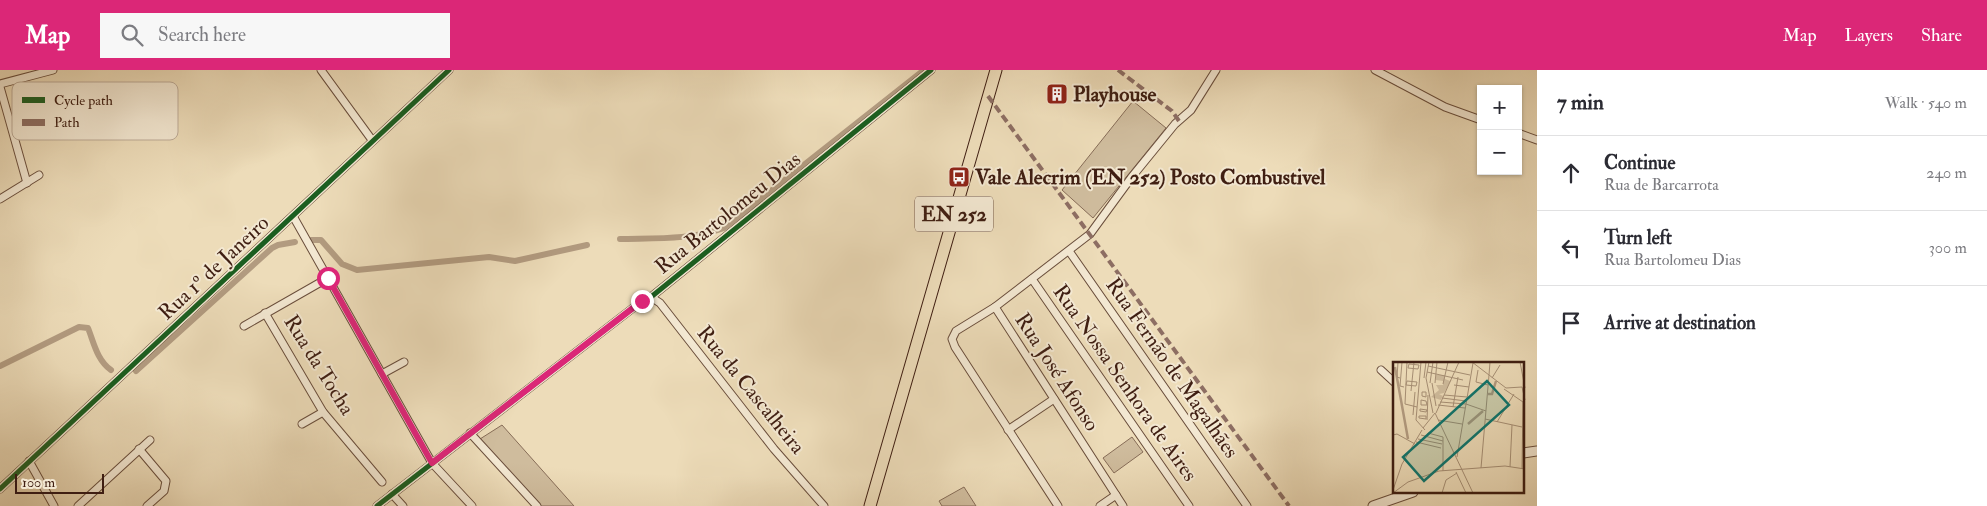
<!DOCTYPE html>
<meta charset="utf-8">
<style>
body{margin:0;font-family:"IM FELL Double Pica",serif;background:#f7f7f7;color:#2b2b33}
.controls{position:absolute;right:15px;top:15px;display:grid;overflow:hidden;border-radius:0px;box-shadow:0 1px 4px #0004}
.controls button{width:45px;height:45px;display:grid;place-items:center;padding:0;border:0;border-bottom:1px solid #e1e1e2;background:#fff;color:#2b2b33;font:25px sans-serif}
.scale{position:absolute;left:15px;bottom:12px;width:89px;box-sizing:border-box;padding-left:5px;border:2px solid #3f1e12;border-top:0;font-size:14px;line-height:18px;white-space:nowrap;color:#3f1e12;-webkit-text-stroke:4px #f3e8d2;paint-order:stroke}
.stop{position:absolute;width:15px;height:15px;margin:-11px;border:4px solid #db2777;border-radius:50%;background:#fff}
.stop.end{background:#db2777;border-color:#fff;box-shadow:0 1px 5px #0008}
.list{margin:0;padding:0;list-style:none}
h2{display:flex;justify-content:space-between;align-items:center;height:65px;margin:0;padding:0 20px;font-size:21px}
h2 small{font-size:16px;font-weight:400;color:#7c7c81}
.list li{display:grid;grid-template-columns:32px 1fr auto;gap:15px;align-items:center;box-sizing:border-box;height:75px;padding:0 20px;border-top:1px solid #e1e1e2}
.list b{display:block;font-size:19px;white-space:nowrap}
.list p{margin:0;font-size:16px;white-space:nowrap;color:#7c7c81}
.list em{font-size:16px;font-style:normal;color:#7c7c81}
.icon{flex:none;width:28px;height:28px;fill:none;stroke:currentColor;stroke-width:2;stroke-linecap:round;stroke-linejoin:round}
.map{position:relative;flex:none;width:1537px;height:436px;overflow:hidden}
header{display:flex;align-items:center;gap:30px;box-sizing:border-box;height:70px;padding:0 25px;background:#db2777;color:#fff}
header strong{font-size:24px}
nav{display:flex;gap:28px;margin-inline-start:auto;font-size:18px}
.search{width:350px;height:45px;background:#f7f7f7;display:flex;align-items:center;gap:12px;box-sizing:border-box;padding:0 18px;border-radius:0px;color:#7c7c81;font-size:19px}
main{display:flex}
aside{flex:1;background:#fff}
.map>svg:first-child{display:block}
.green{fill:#cfbc9d;stroke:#876d58}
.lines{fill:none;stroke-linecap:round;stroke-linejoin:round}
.canal{stroke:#b29b80;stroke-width:6}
.minor-casing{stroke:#6a4e3c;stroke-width:9}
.tertiary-casing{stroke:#6a4e3c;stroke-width:11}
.primary-casing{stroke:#3f1e12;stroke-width:13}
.minor{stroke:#f3e8d2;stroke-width:7}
.tertiary{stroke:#f3e8d2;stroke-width:9}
.primary{stroke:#eddcb9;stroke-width:11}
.quiet{stroke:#8d6e63;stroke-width:4;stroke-dasharray:8 4;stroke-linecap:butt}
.cycleway-casing{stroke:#f3e8d2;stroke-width:8}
.cycleway{stroke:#1b5e20;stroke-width:5}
.route{stroke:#db2777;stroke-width:6}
.labels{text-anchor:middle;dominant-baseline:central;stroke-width:4;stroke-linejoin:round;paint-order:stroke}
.shield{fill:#f3e8d2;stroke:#755b4c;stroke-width:1}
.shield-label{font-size:20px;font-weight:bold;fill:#3f1e12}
.poi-label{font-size:21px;font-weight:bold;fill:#3f1e12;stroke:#f3e8d2;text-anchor:start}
.street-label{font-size:21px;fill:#3f1e12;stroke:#f3e8d2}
.inset-river{fill:none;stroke:#b29b80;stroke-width:2.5}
.inset-road{fill:none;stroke:#a79076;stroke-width:1}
.view{fill:#0f766e;fill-opacity:0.15;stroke:#0f766e;stroke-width:2.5}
.inset-edge{fill:none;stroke:#3f1e12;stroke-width:2.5}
.key{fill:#f3e8d2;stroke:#bdab98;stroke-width:1}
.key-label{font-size:14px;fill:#3f1e12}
</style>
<header>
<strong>Map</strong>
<div class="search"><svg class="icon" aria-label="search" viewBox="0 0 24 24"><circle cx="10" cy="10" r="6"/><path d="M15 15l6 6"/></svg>Search here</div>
<nav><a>Map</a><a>Layers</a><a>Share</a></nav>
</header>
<main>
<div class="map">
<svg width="1537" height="436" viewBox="0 0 1537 436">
<rect width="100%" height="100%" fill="#eddcb9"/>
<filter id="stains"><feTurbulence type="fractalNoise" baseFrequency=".004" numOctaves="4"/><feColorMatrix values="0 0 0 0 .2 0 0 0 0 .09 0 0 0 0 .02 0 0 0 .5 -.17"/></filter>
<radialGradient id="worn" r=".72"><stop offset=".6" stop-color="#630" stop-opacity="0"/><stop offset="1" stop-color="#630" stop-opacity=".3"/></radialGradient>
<g class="green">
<polygon points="1133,31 1166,58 1093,148 1062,120"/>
<polygon points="502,355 574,436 541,436 480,369"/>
<polygon points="1132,367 1143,382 1114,403 1103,388"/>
<polygon points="964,417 976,436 942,436 939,431"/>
</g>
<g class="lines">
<g class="canal">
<path d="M 620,169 C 655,168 691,170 724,158 L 924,0"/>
<polyline points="311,170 321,170 342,194 357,200 489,187 515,191 587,175"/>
<path d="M 0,296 L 79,257 L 88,258 C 94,273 97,290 111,300"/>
<polyline points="136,301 272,178 278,175 295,172"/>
</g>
<g class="minor-casing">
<g id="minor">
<polyline points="321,0 372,70"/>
<polyline points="1375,0 1445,37 1481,50"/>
<polyline points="0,14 53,0"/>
<polyline points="0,17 27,113"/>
<polyline points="1518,63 1537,70"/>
<polyline points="0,129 39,105"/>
<polyline points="293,146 432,393 472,436"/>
<polyline points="1069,181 1247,436"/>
<polyline points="1032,209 1189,436"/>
<polyline points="651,227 660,233 774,379 824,436"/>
<polyline points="995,237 1123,436"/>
<polyline points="265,243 323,342 382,412"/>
<polyline points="244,256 328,208"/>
<polyline points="1381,300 1394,312"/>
<polyline points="382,304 404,292"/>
<polyline points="302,354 323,342"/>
<polyline points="1008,360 1054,329"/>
<polyline points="470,363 537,436"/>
<polyline points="139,379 166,411 164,421 147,436"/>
<polyline points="29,391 54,436"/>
<polyline points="0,419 449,0"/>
<polyline points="392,424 403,436"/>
<polyline points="78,436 150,370"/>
<polyline points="377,436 642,231 651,227 931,0"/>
<polyline points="1058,436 955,277 952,269 956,261 995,237 1090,164 1131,108 1175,54 1191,40 1216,0"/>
<polyline points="1100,436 1116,425"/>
</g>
</g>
<g class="tertiary-casing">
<g id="tertiary">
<polyline points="1523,383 1537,381"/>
<polyline points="1373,436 1413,422"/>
</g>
</g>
<g class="primary-casing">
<polyline id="primary" points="870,436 996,0"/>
</g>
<use href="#minor" class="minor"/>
<use href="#tertiary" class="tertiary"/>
<use href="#primary" class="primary"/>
<g class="quiet">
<polyline points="1118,0 1172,41 1179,51"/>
<polyline points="988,26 1289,436"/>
</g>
<g class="cycleway-casing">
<g id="cycleway">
<polyline points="0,419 449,0"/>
<polyline points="377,436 642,231 651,227 931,0"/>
</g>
</g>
<use href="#cycleway" class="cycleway"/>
</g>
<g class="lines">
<polyline class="route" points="328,208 432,393 642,231"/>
</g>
<defs>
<g id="building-square" transform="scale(1.125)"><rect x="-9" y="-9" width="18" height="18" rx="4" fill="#8f2418" stroke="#f3e8d2"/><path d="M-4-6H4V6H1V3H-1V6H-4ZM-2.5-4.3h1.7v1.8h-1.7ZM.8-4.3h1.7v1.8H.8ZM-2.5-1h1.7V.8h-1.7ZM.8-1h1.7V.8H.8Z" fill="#fff"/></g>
<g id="bus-square" transform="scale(1.125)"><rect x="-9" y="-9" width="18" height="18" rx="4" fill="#8f2418" stroke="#f3e8d2"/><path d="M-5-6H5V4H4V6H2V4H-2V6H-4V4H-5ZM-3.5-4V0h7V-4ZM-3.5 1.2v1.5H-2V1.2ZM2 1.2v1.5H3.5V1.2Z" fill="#fff"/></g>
</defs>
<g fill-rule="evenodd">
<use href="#building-square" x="1057" y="24"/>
<use href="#bus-square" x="959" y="107"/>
</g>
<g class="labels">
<rect class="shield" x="915" y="126.5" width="78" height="35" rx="4"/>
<g class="shield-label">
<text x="954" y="144">EN 252</text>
</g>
<g class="poi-label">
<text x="1073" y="24">Playhouse</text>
<text x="975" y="107">Vale Alecrim (EN 252) Posto Combustivel</text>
</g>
<g class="street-label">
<text transform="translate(728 143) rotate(-39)">Rua Bartolomeu Dias</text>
<text transform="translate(214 198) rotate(-43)">Rua 1º de Janeiro</text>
<text transform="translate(319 295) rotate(58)">Rua da Tocha</text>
<text transform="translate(1172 298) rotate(55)">Rua Fernão de Magalhães</text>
<text transform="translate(1057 302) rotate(57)">Rua José Afonso</text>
<text transform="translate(1125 313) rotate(55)">Rua Nossa Senhora de Aires</text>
<text transform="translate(751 320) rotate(51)">Rua da Cascalheira</text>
</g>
</g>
<g transform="translate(1393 292)">
<rect width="131" height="131" fill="#eddcb9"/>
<path d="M 43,13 L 52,13 L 52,17 L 57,19 L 63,17 L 58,19 L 51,31 L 46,32 L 50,34 L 48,38 L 38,35 L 46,28 L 43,23 L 50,23 L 50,19 L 43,18 Z" fill="#cfbc9d"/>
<path class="inset-river" d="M 2,5 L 15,77M 95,32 L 99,32 L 103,19M 75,62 L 90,49"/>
<path class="inset-road" d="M 5,0 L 4,15 L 7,16M 9,0 L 7,24 L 11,25M 14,0 L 12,42 L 24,45M 28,0 L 23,58 L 32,68M 36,0 L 33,16 L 40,51M 79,0 L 96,13 L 88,106M 97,0 L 96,13 L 113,26 L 129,25 L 132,38M 127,0 L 132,26M 16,2 L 26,3 L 25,7 L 15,6 ZM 35,4 L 77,13M 85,8 L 83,20 L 95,23M 34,10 L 70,18M 31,16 L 33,0M 99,16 L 107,3M 14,19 L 24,20 L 23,24 L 13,23 ZM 37,21 L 40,0M 39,21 L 43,44M 42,21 L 44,0M 50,22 L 55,0M 56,22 L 66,0M 61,23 L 76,25M 111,27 L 130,40 L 129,107M 18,29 L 21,0M 29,30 L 33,30 L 33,35 L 29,34 ZM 51,33 L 74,35M 49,36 L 73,39M 28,38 L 33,39 L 34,43 L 28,43 ZM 47,40 L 73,42 L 93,49M 45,43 L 72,46M 60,45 L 65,15M 27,47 L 34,48 L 33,50 L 27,49 ZM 43,51 L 56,22M 20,53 L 22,30M 26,54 L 33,54 L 33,57 L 26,56 ZM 92,57 L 129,65M 34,58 L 35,33M 45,58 L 69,62M 104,60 L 121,32M 30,66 L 42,51 L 80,131M 0,73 L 4,72 L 22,82M 28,73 L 50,79M 34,74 L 35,71 L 50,75 L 50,79M 25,77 L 49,82M 50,79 L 50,109M 23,80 L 48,86M 64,95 L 80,1M 117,105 L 119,63M 63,110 L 73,131M 0,128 L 9,102 L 29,68M 0,131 L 15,120 L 46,109 L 112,104 L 132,107M 49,131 L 53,118 L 64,111"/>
<path class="view" d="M 94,19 L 116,43 L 31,119 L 10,95 Z"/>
<rect width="131" height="131" class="inset-edge"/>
</g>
<rect x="12" y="12" width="166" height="58" rx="8" class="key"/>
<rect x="22" y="27" width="23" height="6" fill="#1b5e20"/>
<rect x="22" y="49" width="23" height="7" fill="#8d6e63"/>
<g class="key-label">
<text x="54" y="35">Cycle path</text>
<text x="54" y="57">Path</text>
</g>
<rect width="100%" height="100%" filter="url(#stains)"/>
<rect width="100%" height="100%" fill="url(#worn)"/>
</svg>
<div class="controls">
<button>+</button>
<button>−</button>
</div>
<div class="scale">100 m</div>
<div class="stop" style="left:328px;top:208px"></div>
<div class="stop end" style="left:642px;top:231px"></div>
</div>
<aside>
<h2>7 min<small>Walk · 540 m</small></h2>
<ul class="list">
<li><svg class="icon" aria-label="ahead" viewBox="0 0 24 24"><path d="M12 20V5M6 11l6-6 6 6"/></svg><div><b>Continue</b><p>Rua de Barcarrota</p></div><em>240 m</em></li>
<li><svg class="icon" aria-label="left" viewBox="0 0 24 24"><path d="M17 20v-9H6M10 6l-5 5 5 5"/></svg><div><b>Turn left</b><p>Rua Bartolomeu Dias</p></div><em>300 m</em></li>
<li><svg class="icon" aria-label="arrive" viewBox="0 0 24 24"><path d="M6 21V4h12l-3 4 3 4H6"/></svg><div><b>Arrive at destination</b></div></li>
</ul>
</aside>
</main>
